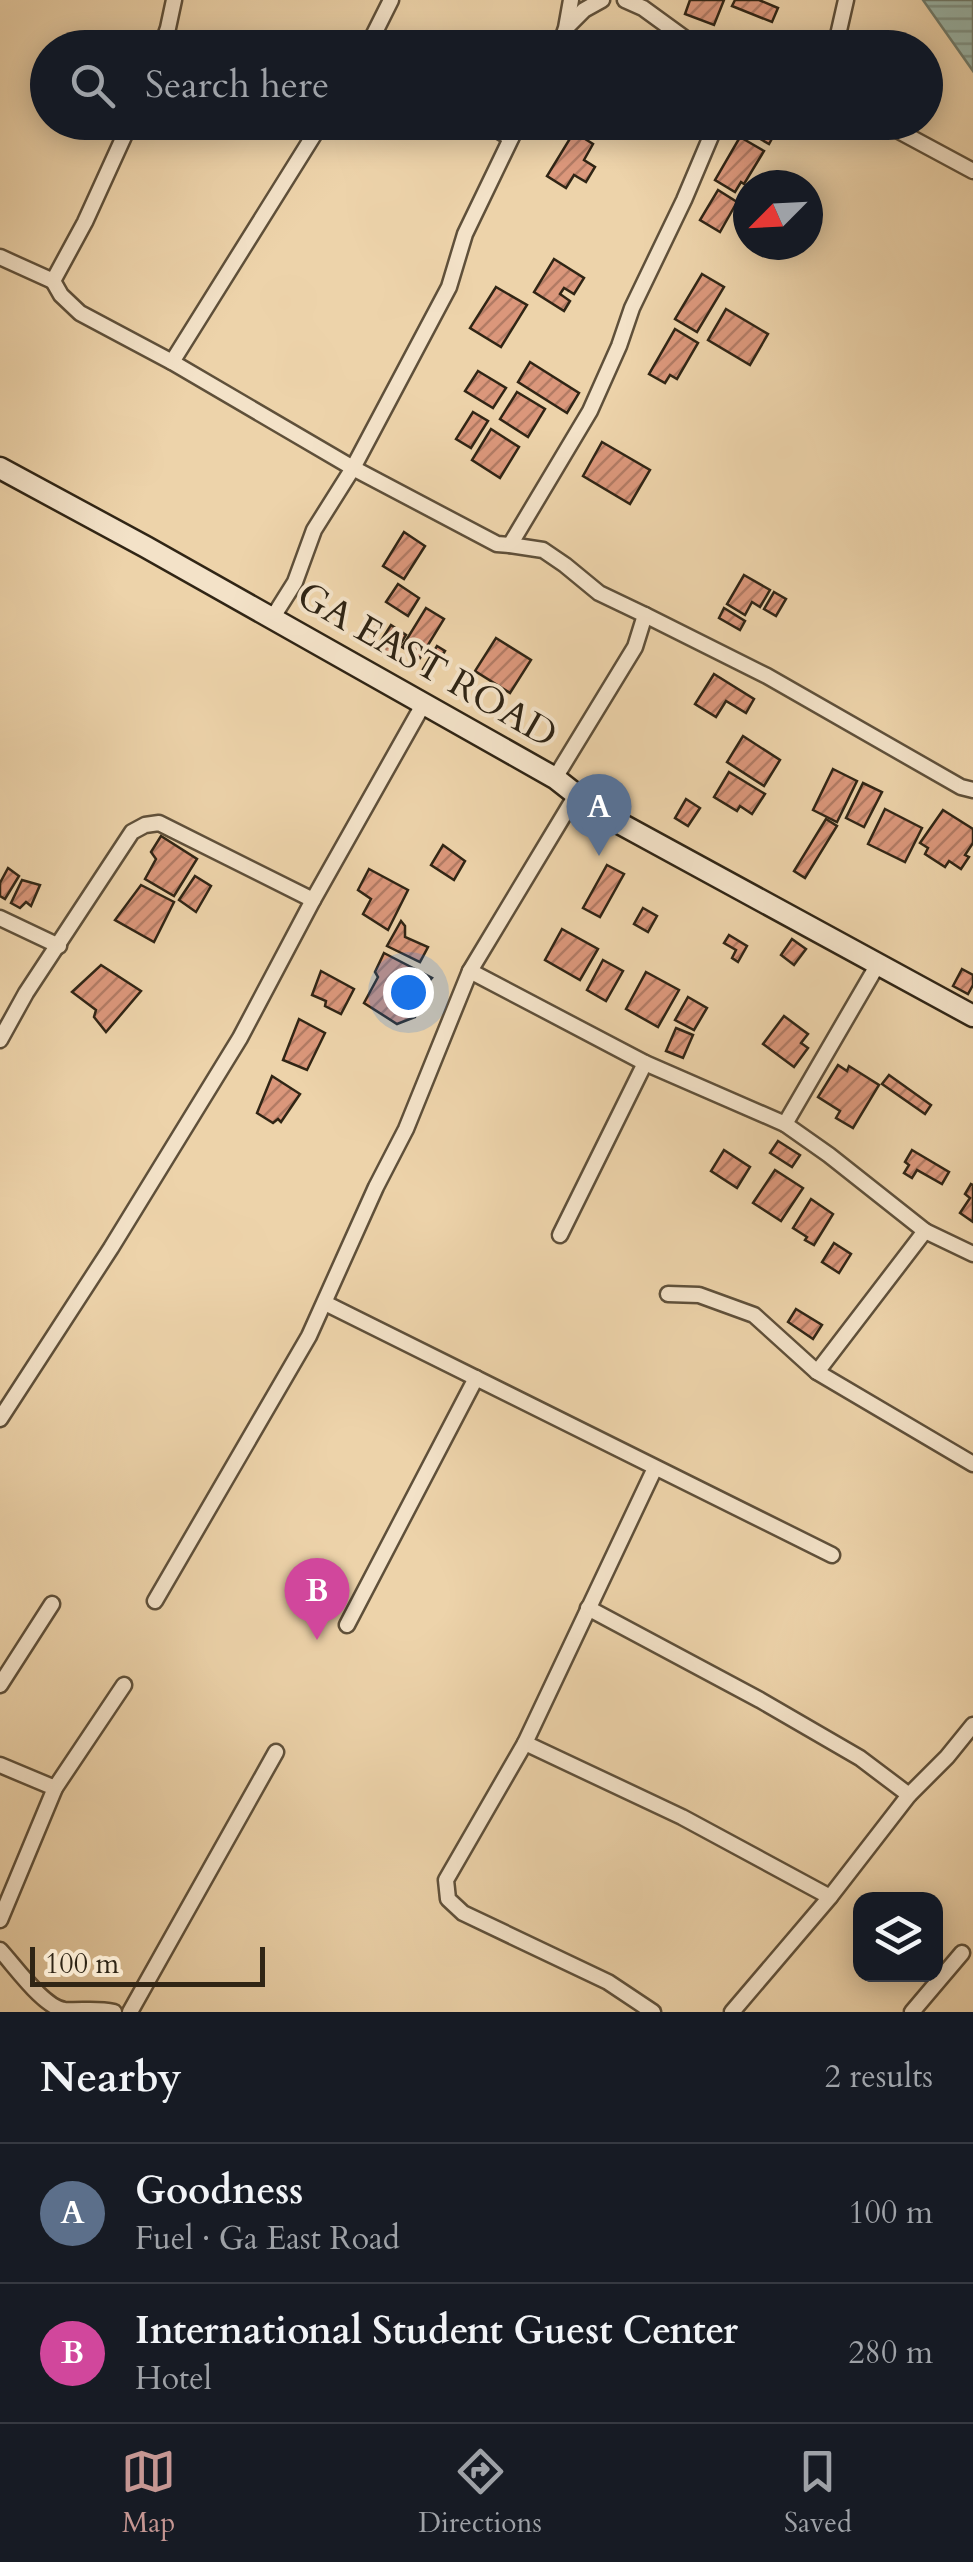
<!DOCTYPE html>
<meta charset="utf-8">
<style>
body{margin:0;font-family:Cardo,serif;background:#242831;color:#f1f3f6}
.controls{position:absolute;right:30px;bottom:30px;display:grid;overflow:hidden;border-radius:20px;box-shadow:0 5px 25px #0003}
.controls button{width:90px;height:90px;display:grid;place-items:center;padding:0;border:0;border-bottom:2px solid #363941;background:#171b24;color:#f1f3f6;font:50px sans-serif}
.compass{position:absolute;left:733px;top:170px;width:90px;height:90px;border-radius:50%;background:#171b24;box-shadow:0 5px 25px #0003;rotate:246deg}
.scale{position:absolute;left:30px;bottom:25px;width:235px;box-sizing:border-box;padding-left:10px;border:5px solid #302515;border-top:0;font-size:28px;line-height:35px;white-space:nowrap;color:#302515;-webkit-text-stroke:8px #f3e2c8;paint-order:stroke}
.you{position:absolute;left:408px;top:992px;width:35px;height:35px;margin:-25px;border:8px solid #fff;border-radius:50%;background:#1a73e8;box-shadow:0 0 0 15px #1a73e833}
.badge{display:grid;place-items:center;width:65px;height:65px;border-radius:50%;background:#c59692;color:#fff;font-size:32px;font-weight:700}
.pin{position:absolute;translate:-50% -82px;filter:drop-shadow(0 2px 5px #0008)}
.pin::after{content:'';position:absolute;top:52px;width:35px;height:30px;background:inherit;clip-path:polygon(0 0,100% 0,50% 100%)}
.list{margin:0;padding:0;list-style:none}
h2{display:flex;justify-content:space-between;align-items:center;height:130px;margin:0;padding:0 40px;font-size:42px}
h2 small{font-size:32px;font-weight:400;color:#9ea1a6}
.list li{display:grid;grid-template-columns:65px 1fr auto;gap:30px;align-items:center;box-sizing:border-box;height:140px;padding:0 40px;border-top:2px solid #363941}
.list b{display:block;font-size:38px;white-space:nowrap}
.list p{margin:0;font-size:32px;white-space:nowrap;color:#9ea1a6}
.list em{font-size:32px;font-style:normal;color:#9ea1a6}
.icon{flex:none;width:55px;height:55px;fill:none;stroke:currentColor;stroke-width:2;stroke-linecap:round;stroke-linejoin:round}
.map{position:relative;flex:none;width:973px;height:2012px;overflow:hidden}
.search{position:absolute;background:#171b24;box-shadow:0 5px 25px #0003;left:30px;right:30px;top:30px;height:110px;display:flex;align-items:center;gap:25px;box-sizing:border-box;padding:0 35px;border-radius:55px;color:#9ea1a6;font-size:38px}
.sheet{height:410px;background:#171b24}
nav{display:flex;justify-content:space-around;align-items:center;box-sizing:border-box;height:140px;border-top:2px solid #363941;background:#171b24;font-size:28px;color:#9ea1a6}
nav a{display:grid;justify-items:center;gap:5px}
nav .on{color:#c59692}
.map>svg:first-child{display:block}
.water{fill:url(#water-rules);stroke:#6f7d6f;stroke-width:2.5}
.building{fill:url(#building-hatch);stroke:#302515;stroke-width:2.5}
.lines{fill:none;stroke-linecap:round;stroke-linejoin:round}
.street-casing{stroke:#5f503a;stroke-width:19}
.secondary-casing{stroke:#302515;stroke-width:25}
.street{stroke:#f3e2c8;stroke-width:14}
.secondary{stroke:#f3e2c8;stroke-width:20}
.labels{text-anchor:middle;dominant-baseline:central;stroke-width:8;stroke-linejoin:round;paint-order:stroke}
.street-label{font-size:38px;fill:#302515;stroke:#f3e2c8}
</style>
<div class="map">
<svg width="973" height="2012" viewBox="0 0 973 2012">
<defs>
<pattern id="water-rules" width="6" height="5" patternUnits="userSpaceOnUse" patternTransform="scale(2.5)"><rect width="6" height="5" fill="#99b7ab"/><path d="M0 2.5h6" fill="none" stroke="#7d958a"/></pattern>
<pattern id="building-hatch" width="6" height="6" patternUnits="userSpaceOnUse" patternTransform="scale(2.5)"><rect width="6" height="6" fill="#db977b"/><path d="M-1 1l2-2M0 6l6-6M5 7l2-2" fill="none" stroke="#b27b64"/></pattern>
</defs>
<rect width="100%" height="100%" fill="#edd3aa"/>
<filter id="stains"><feTurbulence type="fractalNoise" baseFrequency=".002" numOctaves="4"/><feColorMatrix values="0 0 0 0 .2 0 0 0 0 .09 0 0 0 0 .02 0 0 0 .5 -.17"/></filter>
<radialGradient id="worn" r=".72"><stop offset=".6" stop-color="#630" stop-opacity="0"/><stop offset="1" stop-color="#630" stop-opacity=".3"/></radialGradient>
<polygon class="water" points="923,0 973,0 973,71"/>
<g class="building">
<polygon points="690,0 724,0 714,25 685,14"/>
<polygon points="735,0 759,0 778,8 772,22 732,6"/>
<polygon points="754,122 781,122 769,144 748,132"/>
<polygon points="574,132 593,144 584,160 595,167 586,182 574,175 566,188 547,176"/>
<polygon points="740,137 764,151 744,184 741,182 735,192 715,180"/>
<polygon points="718,190 737,202 720,232 700,220"/>
<polygon points="554,259 584,278 574,294 564,288 560,294 570,301 564,311 534,292"/>
<polygon points="702,274 724,287 697,332 675,319"/>
<polygon points="496,287 527,305 501,347 470,328"/>
<polygon points="726,309 768,334 750,365 708,340"/>
<polygon points="675,329 698,343 677,379 670,375 665,383 649,374"/>
<polygon points="530,362 579,393 567,413 518,382"/>
<polygon points="478,371 506,388 493,408 465,391"/>
<polygon points="517,392 545,409 528,437 500,419"/>
<polygon points="473,412 488,421 471,448 456,439"/>
<polygon points="491,429 519,447 500,478 472,460"/>
<polygon points="602,442 650,470 630,504 583,476"/>
<polygon points="404,532 425,546 404,579 383,566"/>
<polygon points="744,575 770,590 760,607 752,602 745,615 727,604"/>
<polygon points="398,584 419,598 408,616 386,602"/>
<polygon points="774,592 786,599 776,616 764,609"/>
<polygon points="426,608 444,619 420,658 402,647"/>
<polygon points="724,608 745,621 740,630 719,618"/>
<polygon points="391,625 406,635 391,660 375,650"/>
<polygon points="496,638 531,660 510,693 475,671"/>
<polygon points="437,646 445,651 431,674 423,669"/>
<polygon points="714,674 754,699 746,713 726,701 716,717 695,704"/>
<polygon points="743,736 780,760 764,786 727,762"/>
<polygon points="833,769 857,781 837,822 813,810"/>
<polygon points="729,772 765,794 752,814 740,806 737,811 714,797"/>
<polygon points="863,783 882,792 864,827 846,818"/>
<polygon points="686,799 700,808 688,826 675,818"/>
<polygon points="885,809 922,828 905,862 868,844"/>
<polygon points="943,810 973,829 973,843 965,855 969,857 961,869 949,861 945,867 925,854 928,848 920,843"/>
<polygon points="826,819 837,826 805,878 794,871"/>
<polygon points="161,836 197,859 174,896 145,879 156,859 151,852"/>
<polygon points="443,845 465,861 454,880 431,865"/>
<polygon points="607,865 624,874 600,917 583,908"/>
<polygon points="8,868 19,876 5,899 0,896 0,883"/>
<polygon points="369,869 408,890 388,930 363,914 371,899 358,890"/>
<polygon points="195,876 211,886 196,912 179,900"/>
<polygon points="22,880 40,885 31,906 26,902 20,908 11,903"/>
<polygon points="141,885 174,902 154,942 115,920"/>
<polygon points="643,908 657,916 648,932 634,924"/>
<polygon points="401,921 405,926 405,937 428,947 420,962 387,946"/>
<polygon points="562,929 598,949 580,980 545,960"/>
<polygon points="729,935 747,946 738,962 732,958 736,950 724,943"/>
<polygon points="792,939 806,949 794,965 781,955"/>
<polygon points="384,953 432,978 419,993 415,1017 397,1024 364,1003 378,977 375,972"/>
<polygon points="603,960 623,971 606,1001 587,990"/>
<polygon points="101,965 141,991 106,1032 94,1017 96,1010 72,992"/>
<polygon points="962,969 973,975 973,985 968,994 953,986"/>
<polygon points="321,971 354,989 341,1014 325,1006 326,1001 312,995"/>
<polygon points="646,972 679,990 658,1027 626,1009"/>
<polygon points="688,997 707,1008 694,1030 675,1020"/>
<polygon points="784,1016 808,1034 801,1043 808,1048 794,1067 763,1044"/>
<polygon points="299,1019 325,1033 307,1070 283,1060"/>
<polygon points="676,1028 693,1035 683,1058 666,1051"/>
<polygon points="838,1065 847,1071 849,1066 879,1085 853,1128 836,1118 840,1111 818,1097"/>
<polygon points="889,1075 931,1105 925,1114 882,1084"/>
<polygon points="272,1076 300,1094 281,1122 278,1119 273,1123 257,1113"/>
<polygon points="778,1141 800,1155 792,1167 770,1153"/>
<polygon points="724,1150 750,1167 737,1188 711,1171"/>
<polygon points="912,1150 949,1172 942,1184 917,1170 912,1178 904,1173 909,1165 905,1162"/>
<polygon points="775,1170 803,1188 781,1221 753,1203"/>
<polygon points="971,1184 973,1185 973,1222 960,1213 970,1198 965,1194"/>
<polygon points="811,1199 833,1214 814,1245 805,1240 807,1237 793,1228"/>
<polygon points="834,1243 851,1254 839,1273 822,1262"/>
<polygon points="796,1309 822,1325 813,1339 788,1322"/>
</g>
<g class="lines">
<g class="street-casing">
<g id="street">
<polyline points="625,0 643,8 698,48"/>
<polyline points="567,27 584,10 602,0"/>
<polyline points="161,48 168,28 174,0"/>
<polyline points="367,48 391,0"/>
<polyline points="559,48 566,28 571,0"/>
<polyline points="831,48 838,35 846,0"/>
<polyline points="484,122 511,138"/>
<polyline points="878,122 895,129 973,171"/>
<polyline points="0,257 53,281 85,222 126,132 128,122"/>
<polyline points="53,281 61,295 80,313 172,362 353,468 497,544 510,545"/>
<polyline points="172,362 322,122"/>
<polyline points="645,615 767,676 961,787 973,790"/>
<polyline points="273,617 295,582 314,530 353,468 449,287 465,234 519,122"/>
<polyline points="555,778 635,647 645,615 599,593 565,565 543,550 510,545 590,411 619,346 632,308 684,200 717,122"/>
<polyline points="0,918 59,946"/>
<polyline points="470,971 645,1063 785,1124"/>
<polyline points="0,1040 26,993 132,832 145,825 159,823 313,900"/>
<polyline points="925,1231 973,1254"/>
<polyline points="560,1235 645,1063"/>
<polyline points="668,1294 699,1295 754,1315 817,1372 973,1464"/>
<polyline points="325,1303 832,1555"/>
<polyline points="817,1372 925,1231 829,1155 785,1124 878,964"/>
<polyline points="0,1419 111,1248 240,1038 313,900 424,703"/>
<polyline points="655,1468 525,1743 682,1817 830,1897"/>
<polyline points="155,1601 309,1336 376,1187 406,1129 470,971 576,795"/>
<polyline points="588,1608 760,1700 860,1758 909,1795"/>
<polyline points="347,1625 476,1378"/>
<polyline points="0,1685 52,1604"/>
<polyline points="525,1743 446,1880 448,1899 463,1913 608,1982 653,2012"/>
<polyline points="0,1765 55,1788"/>
<polyline points="0,1920 55,1788 124,1685"/>
<path d="M 0,1950 C 15,1966 44,2008 65,2010 C 82,2011 97,2008 114,2012"/>
<polyline points="130,2012 276,1752"/>
<polyline points="732,2012 830,1897 909,1795 947,1757 973,1725"/>
<polyline points="912,2012 962,1953"/>
</g>
</g>
<g class="secondary-casing">
<polyline id="secondary" points="0,468 146,547 555,778 597,811 973,1016"/>
</g>
<use href="#street" class="street"/>
<use href="#secondary" class="secondary"/>
</g>
<g class="labels">
<g class="street-label">
<text transform="translate(427 665) rotate(30)">GA EAST ROAD</text>
</g>
</g>
<rect width="100%" height="100%" filter="url(#stains)"/>
<rect width="100%" height="100%" fill="url(#worn)"/>
</svg>
<div class="controls">
<button><svg class="icon" aria-label="layers" viewBox="0 0 24 24"><path d="M12 4l9 5-9 5-9-5zM3 14l9 5 9-5"/></svg></button>
</div>
<svg class="compass" viewBox="-18 -18 36 36"><path d="M0-13l5 13h-10z" fill="#e53935"/><path d="M0 13l5-13h-10z" fill="#9ea1a6"/></svg>
<div class="scale">100 m</div>
<div class="you"></div>
<div class="pin badge" style="left:599px;top:856px;background:#5c6f8a">A</div>
<div class="pin badge" style="left:317px;top:1640px;background:#d1479c">B</div>
<div class="search"><svg class="icon" aria-label="search" viewBox="0 0 24 24"><circle cx="10" cy="10" r="6"/><path d="M15 15l6 6"/></svg>Search here</div>
</div>
<section class="sheet">
<h2>Nearby<small>2 results</small></h2>
<ul class="list">
<li><span class="badge" style="background:#5c6f8a">A</span><div><b>Goodness</b><p>Fuel · Ga East Road</p></div><em>100 m</em></li>
<li><span class="badge" style="background:#d1479c">B</span><div><b>International Student Guest Center</b><p>Hotel</p></div><em>280 m</em></li>
</ul>
</section>
<nav>
<a class="on"><svg class="icon" aria-label="map" viewBox="0 0 24 24"><path d="M3 6l6-2 6 2 6-2v14l-6 2-6-2-6 2zM9 4v14M15 6v14"/></svg>Map</a>
<a><svg class="icon" aria-label="directions" viewBox="0 0 24 24"><path d="M12 3l9 9-9 9-9-9zM9 14v-3h6M13 9l2 2-2 2"/></svg>Directions</a>
<a><svg class="icon" aria-label="saved" viewBox="0 0 24 24"><path d="M7 4h10v16l-5-4-5 4z"/></svg>Saved</a>
</nav>
